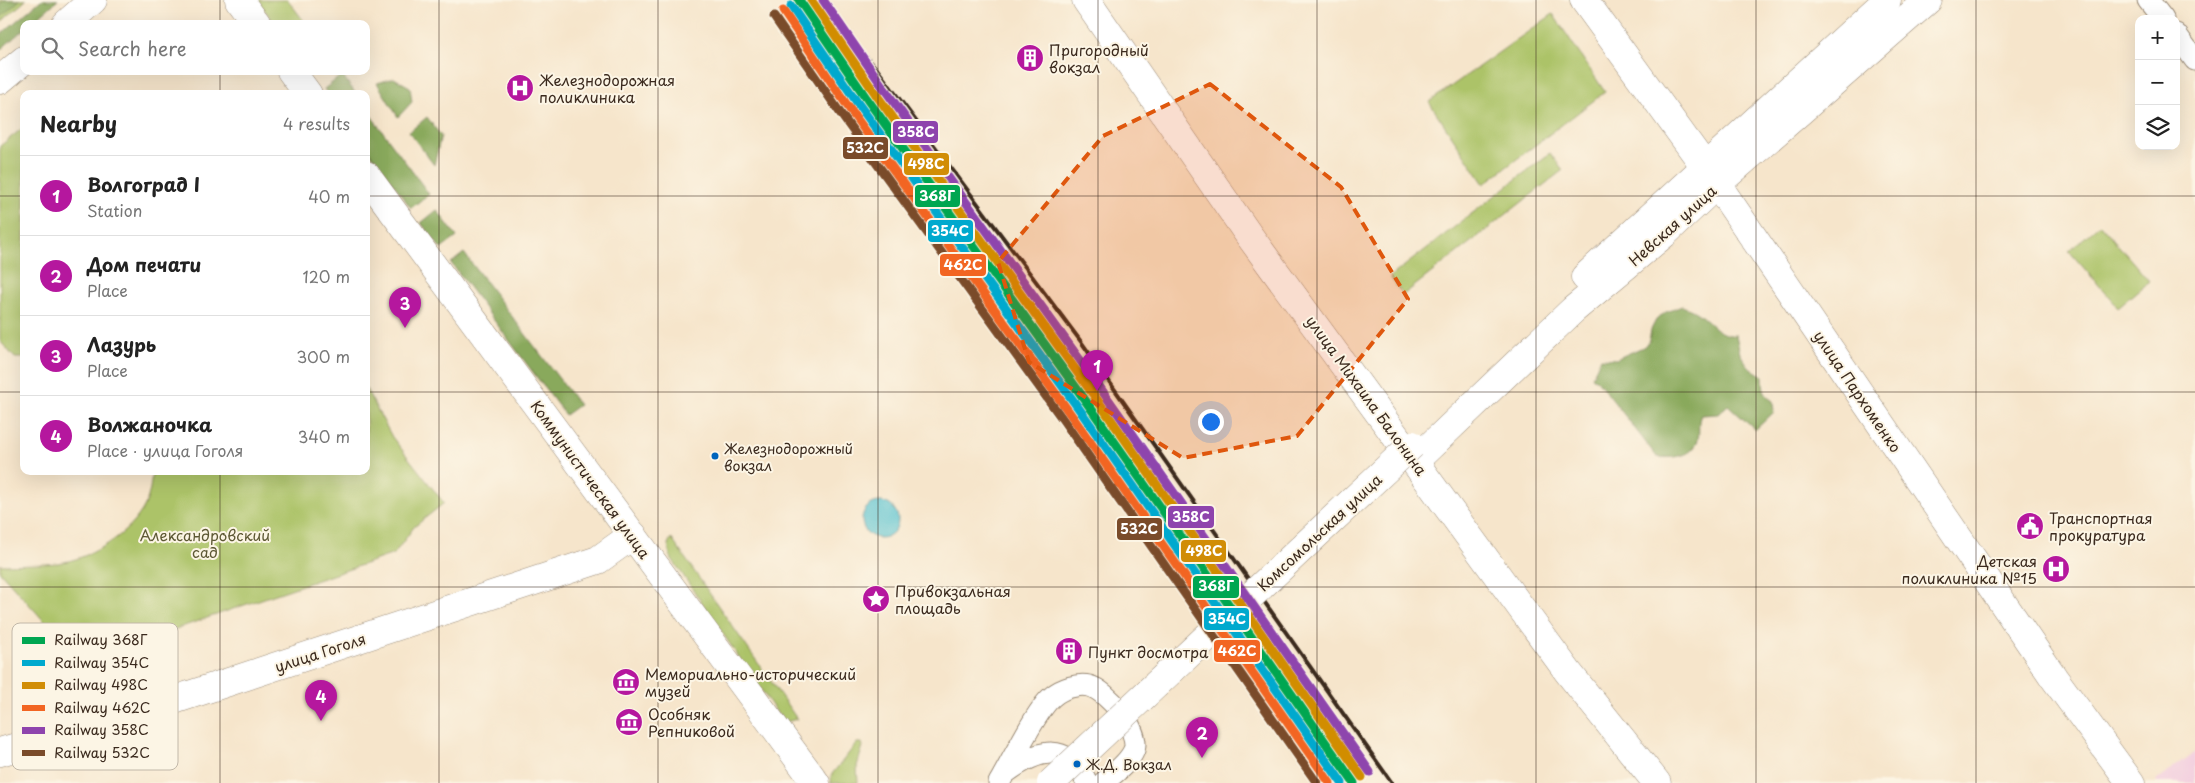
<!DOCTYPE html>
<meta charset="utf-8">
<style>
body{margin:0;font-family:"Playpen Sans",sans-serif;background:#f2f2f2;color:#222}
.controls{position:absolute;right:15px;top:15px;display:grid;overflow:hidden;border-radius:10px;box-shadow:0 5px 20px #0002}
.controls button{width:45px;height:45px;display:grid;place-items:center;padding:0;border:0;border-bottom:1px solid #e0e0e0;background:#fff;color:#222;font:25px sans-serif}
.you{position:absolute;left:1210px;top:421px;width:18px;height:18px;margin:-12px;border:4px solid #fff;border-radius:50%;background:#1a73e8;box-shadow:0 0 0 8px #1a73e833}
.badge{display:grid;place-items:center;width:32px;height:32px;border-radius:50%;background:#b5179e;color:#fff;font-size:16px;font-weight:700}
.pin{position:absolute;translate:-50% -41px;filter:drop-shadow(0 1px 2px #0008)}
.pin::after{content:'';position:absolute;top:26px;width:18px;height:15px;background:inherit;clip-path:polygon(0 0,100% 0,50% 100%)}
.list{margin:0;padding:0;list-style:none}
h2{display:flex;justify-content:space-between;align-items:center;height:65px;margin:0;padding:0 20px;font-size:21px}
h2 small{font-size:16px;font-weight:400;color:#767676}
.list li{display:grid;grid-template-columns:32px 1fr auto;gap:15px;align-items:center;box-sizing:border-box;height:80px;padding:0 20px;border-top:1px solid #e0e0e0}
.list b{display:block;font-size:19px;white-space:nowrap}
.list p{margin:0;font-size:16px;white-space:nowrap;color:#767676}
.list em{font-size:16px;font-style:normal;color:#767676}
.icon{flex:none;width:28px;height:28px;fill:none;stroke:currentColor;stroke-width:2;stroke-linecap:round;stroke-linejoin:round}
.map{position:relative;flex:none;width:2195px;height:783px;overflow:hidden}
.search{position:absolute;background:#fff;box-shadow:0 5px 20px #0002;left:20px;top:20px;width:350px;height:55px;display:flex;align-items:center;gap:12px;box-sizing:border-box;padding:0 18px;border-radius:10px;color:#767676;font-size:19px}
.panel{position:absolute;background:#fff;box-shadow:0 5px 20px #0002;left:20px;top:90px;width:350px;height:385px;border-radius:10px}
.map>svg:first-child{display:block}
.built{fill:#f3cfdf}
.green{fill:#acc368;stroke:#747643}
.forest{fill:#89a95c;stroke:#626a3d}
.water{fill:#55c1cf;stroke:#487676}
.lines{fill:none;stroke-linecap:round;stroke-linejoin:round}
.street-casing{stroke:#988874;stroke-width:23}
.secondary-casing{stroke:#988874;stroke-width:29}
.primary-casing{stroke:#988874;stroke-width:29}
.street{stroke:#fff;stroke-width:21}
.secondary{stroke:#fff;stroke-width:28}
.primary{stroke:#fff;stroke-width:28}
.rail{stroke:#3b2a1e;stroke-width:4}
.primary-bridge-casing{stroke:#988874;stroke-width:29;stroke-linecap:butt}
.primary-bridge{stroke:#fff;stroke-width:28}
.rail-1-casing{stroke:#fcf5e5;stroke-width:12}
.rail-2-casing{stroke:#fcf5e5;stroke-width:12}
.rail-3-casing{stroke:#fcf5e5;stroke-width:12}
.rail-4-casing{stroke:#fcf5e5;stroke-width:12}
.rail-5-casing{stroke:#fcf5e5;stroke-width:12}
.rail-6-casing{stroke:#fcf5e5;stroke-width:12}
.rail-1{stroke:#00a651;stroke-width:9}
.rail-2{stroke:#00a9ce;stroke-width:9}
.rail-3{stroke:#d18d06;stroke-width:9}
.rail-4{stroke:#f26522;stroke-width:9}
.rail-5{stroke:#8e44ad;stroke-width:9}
.rail-6{stroke:#7a4b2a;stroke-width:9}
.marked{fill:#df570d;fill-opacity:0.2;stroke:#df570d;stroke-width:4;stroke-dasharray:10 6;stroke-linejoin:round}
.grid{fill:none;stroke:#3b2a1e;stroke-width:1;stroke-opacity:0.55}
.bus-dot{fill:#0065bd;stroke:#fcf5e5;stroke-width:2}
.labels{text-anchor:middle;dominant-baseline:central;stroke-width:4;stroke-linejoin:round;paint-order:stroke}
.bus-label{font-size:14px;fill:#3b2a1e;stroke:#fcf5e5;text-anchor:start}
.poi-label{font-size:15px;fill:#3b2a1e;stroke:#fcf5e5;text-anchor:start}
.street-label{font-size:15px;fill:#3b2a1e;stroke:#fcf5e5}
.park-label{font-size:15px;fill:#5d5834;stroke:#fcf5e5}
.key{fill:#fcf5e5;stroke:#c2b8a9;stroke-width:1}
.key-label{font-size:14px;fill:#3b2a1e}
.line-badge{stroke:#fcf5e5;stroke-width:2}
.badge-label{font-size:14px;text-anchor:middle;font-weight:bold;fill:#fff}
</style>
<div class="map">
<svg width="2195" height="783" viewBox="0 0 2195 783">
<rect width="100%" height="100%" fill="#fcf5e5"/>
<filter id="ink" filterUnits="userSpaceOnUse"><feTurbulence type="fractalNoise" baseFrequency=".02" numOctaves="2"/><feDisplacementMap in="SourceGraphic" scale="10" xChannelSelector="R" yChannelSelector="G"/><feConvolveMatrix kernelMatrix="1 2 1 2 8 2 1 2 1" color-interpolation-filters="sRGB"/></filter>
<filter id="wash" filterUnits="userSpaceOnUse"><feTurbulence type="fractalNoise" baseFrequency=".0096" numOctaves="4" result="noise"/><feDisplacementMap in="SourceGraphic" scale="20" xChannelSelector="R" yChannelSelector="G"/><feGaussianBlur stdDeviation="1.12" result="paint"/><feColorMatrix in="noise" values="0 0 0 0 0 0 0 0 0 0 0 0 0 0 0 0 0 1.4 0 .05"/><feComposite in="paint" operator="in"/></filter>
<g filter="url(#wash)">
<rect width="100%" height="100%" fill="#f6e5cb"/>
<polygon class="built" points="2195,752 2195,783 2157,783 2156,781"/>
<g class="green">
<polygon points="0,0 26,0 0,23"/>
<polygon points="257,0 288,0 306,24 275,24"/>
<polygon points="1553,14 1605,92 1484,184 1429,102"/>
<polygon points="24,127 24,358 15,358 0,341 0,146"/>
<polygon points="1550,153 1563,170 1403,295 1390,277"/>
<polygon points="2100,224 2149,281 2118,307 2069,251"/>
<path d="M 366,389 L 392,437 L 444,503 L 414,527 L 394,554 L 276,594 L 81,662 L 0,572 L 0,565 C 19,564 39,565 58,563 C 90,559 130,535 145,505 C 150,494 151,483 152,471 L 366,471 Z"/>
<polygon points="671,538 797,719 786,722 781,719 670,556 668,544"/>
<polygon points="857,743 861,743 863,746 857,766 858,783 830,783 832,774"/>
</g>
<g class="forest">
<polygon points="5,0 20,0 0,18 0,4"/>
<polygon points="41,0 58,0 30,24 24,24 24,29 0,50 0,35"/>
<polygon points="342,75 356,94 328,94 324,89"/>
<polygon points="394,78 410,87 412,102 398,117 377,83"/>
<polygon points="366,109 429,194 411,208 366,147"/>
<polygon points="427,117 441,136 434,165 409,132"/>
<polygon points="437,210 457,237 441,249 421,223"/>
<polygon points="464,253 579,405 565,415 451,263"/>
<path d="M 1682,306 C 1687,308 1693,310 1697,313 C 1711,322 1718,337 1736,335 L 1740,354 L 1750,368 L 1763,376 C 1763,387 1763,395 1773,401 L 1774,412 L 1755,430 L 1728,405 L 1718,414 L 1701,415 C 1697,423 1700,430 1698,439 C 1694,458 1672,458 1657,457 L 1597,380 L 1592,377 L 1601,358 L 1616,359 L 1643,347 L 1649,342 L 1651,330 L 1656,320 L 1666,312 Z"/>
</g>
<circle class="water" cx="880" cy="520" r="18"/>
</g>
<g filter="url(#ink)">
<g class="lines">
<g class="street-casing">
<g id="street">
<polyline points="2148,0 2163,19"/>
<polyline points="2176,34 2195,60"/>
<path d="M 1007,772 C 1039,749 1068,741 1087,783"/>
<path d="M 999,783 C 1011,763 1037,708 1053,696 C 1061,689 1078,683 1089,686 C 1107,690 1141,731 1134,750 C 1129,763 1113,774 1103,783"/>
</g>
</g>
<g class="secondary-casing">
<g id="secondary">
<polyline points="239,0 257,24"/>
<polyline points="1086,0 1248,234 1568,672 1657,783"/>
<polyline points="1584,0 1706,168 2054,678 2131,783"/>
<polyline points="66,24 93,0"/>
<polyline points="291,71 308,94"/>
<polyline points="0,80 24,60"/>
<polyline points="366,175 816,783"/>
<polyline points="0,752 177,699 598,560 633,535"/>
</g>
</g>
<g class="primary-casing">
<g id="primary">
<polyline points="1585,277 1887,0"/>
<polyline points="1421,455 1573,310 1664,234 1717,184 1928,0"/>
</g>
</g>
<use href="#street" class="street"/>
<use href="#secondary" class="secondary"/>
<use href="#primary" class="primary"/>
<polyline class="rail" points="819,0 877,69 1082,343 1392,783"/>
<g class="primary-bridge-casing">
<polyline id="primary-bridge" points="1051,783 1412,445"/>
</g>
<use href="#primary-bridge" class="primary-bridge"/>
<g class="rail-1-casing">
<polyline id="rail-1" points="799,0 867,99 1085,400 1354,783"/>
</g>
<g class="rail-2-casing">
<polyline id="rail-2" points="791,6 859,105 1077,406 1342,783"/>
</g>
<g class="rail-3-casing">
<polyline id="rail-3" points="811,0 875,93 1093,394 1362,777"/>
</g>
<g class="rail-4-casing">
<polyline id="rail-4" points="783,11 851,111 1069,412 1330,783"/>
</g>
<g class="rail-5-casing">
<polyline id="rail-5" points="823,0 883,87 1101,389 1370,772"/>
</g>
<g class="rail-6-casing">
<polyline id="rail-6" points="774,17 843,117 1061,417 1317,783"/>
</g>
<use href="#rail-1" class="rail-1"/>
<use href="#rail-2" class="rail-2"/>
<use href="#rail-3" class="rail-3"/>
<use href="#rail-4" class="rail-4"/>
<use href="#rail-5" class="rail-5"/>
<use href="#rail-6" class="rail-6"/>
</g>
</g>
<path class="marked" d="M 1210,84 L 1341,187 L 1408,299 L 1297,436 L 1183,458 L 1029,362 L 998,262 L 1103,136 Z"/>
<path class="grid" d="M 220,0 L 220,24M 439,0 L 439,783M 658,0 L 658,783M 878,0 L 878,783M 1098,0 L 1098,783M 1317,0 L 1317,783M 1536,0 L 1536,783M 1756,0 L 1756,783M 1976,0 L 1976,783M 220,71 L 220,94M 0,196 L 24,196M 366,196 L 2195,196M 0,392 L 24,392M 366,392 L 2195,392M 220,471 L 220,783M 0,587 L 2195,587"/>
<defs>
<g id="building-disc" transform="scale(1.4375)"><circle r="9.5" fill="#b5179e" stroke="#fcf5e5"/><path d="M-4-6H4V6H1V3H-1V6H-4ZM-2.5-4.3h1.7v1.8h-1.7ZM.8-4.3h1.7v1.8H.8ZM-2.5-1h1.7V.8h-1.7ZM.8-1h1.7V.8H.8Z" fill="#fff"/></g>
<g id="hospital-disc" transform="scale(1.4375)"><circle r="9.5" fill="#b5179e" stroke="#fcf5e5"/><path d="M-5-5h3v3.5h4V-5h3V5h-3V1.5h-4V5h-3Z" fill="#fff"/></g>
<g id="civic-disc" transform="scale(1.4375)"><circle r="9.5" fill="#b5179e" stroke="#fcf5e5"/><path d="M-.6-6.5H3V-4.5H.6V-3L4-1V1h2V6H-6V1h2V-1L-.6-3ZM-1.2 2.5V6h2.4V2.5Z" fill="#fff"/></g>
<g id="sight-disc" transform="scale(1.4375)"><circle r="9.5" fill="#b5179e" stroke="#fcf5e5"/><path d="M0-6L1.8-2.2L6-1.7L2.9 1.2L3.7 5.4L0 3.3L-3.7 5.4L-2.9 1.2L-6-1.7L-1.8-2.2Z" fill="#fff"/></g>
<g id="museum-disc" transform="scale(1.4375)"><circle r="9.5" fill="#b5179e" stroke="#fcf5e5"/><path d="M0-6L6-3V-2H-6V-3ZM-5-1h2V3h-2ZM-1-1h2V3h-2ZM3-1h2V3H3ZM-6 4H6V6H-6Z" fill="#fff"/></g>
</defs>
<g fill-rule="evenodd">
<use href="#building-disc" x="1030" y="58"/>
<use href="#hospital-disc" x="520" y="88"/>
<use href="#civic-disc" x="2030" y="526"/>
<use href="#hospital-disc" x="2056" y="569"/>
<use href="#sight-disc" x="876" y="599"/>
<use href="#building-disc" x="1069" y="651"/>
<use href="#museum-disc" x="626" y="682"/>
<use href="#museum-disc" x="629" y="722"/>
</g>
<g class="bus-dot">
<circle cx="715" cy="456" r="4.5"/>
<circle cx="1077" cy="764" r="4.5"/>
</g>
<g class="labels">
<g class="bus-label">
<text x="724" y="448">Железнодорожный<tspan x="724" dy="17">вокзал</tspan></text>
<text x="1086" y="764">Ж.Д. Вокзал</text>
</g>
<g class="poi-label">
<text x="1049" y="49">Пригородный<tspan x="1049" dy="17">вокзал</tspan></text>
<text x="539" y="79">Железнодорожная<tspan x="539" dy="17">поликлиника</tspan></text>
<text x="2049" y="517">Транспортная<tspan x="2049" dy="17">прокуратура</tspan></text>
<text x="2037" y="560" text-anchor="end">Детская<tspan x="2037" dy="17">поликлиника №15</tspan></text>
<text x="895" y="590">Привокзальная<tspan x="895" dy="17">площадь</tspan></text>
<text x="1088" y="651">Пункт досмотра</text>
<text x="645" y="673">Мемориально-исторический<tspan x="645" dy="17">музей</tspan></text>
<text x="648" y="713">Особняк<tspan x="648" dy="17">Репниковой</tspan></text>
</g>
<g class="street-label">
<text transform="translate(1672 225) rotate(-42)">Невская улица</text>
<text transform="translate(1858 391) rotate(56)">улица Пархоменко</text>
<text transform="translate(1367 395) rotate(54)">улица Михаила Балонина</text>
<text transform="translate(591 479) rotate(54)">Коммунистическая улица</text>
<text transform="translate(1319 532) rotate(-43)">Комсомольская улица</text>
<text transform="translate(320 652) rotate(-18)">улица Гоголя</text>
</g>
<g class="park-label">
<text x="205" y="534">Александровский<tspan x="205" dy="17">сад</tspan></text>
</g>
</g>
<rect x="12" y="623" width="166" height="147" rx="8" class="key"/>
<rect x="22" y="637" width="23" height="7" fill="#00a651"/>
<rect x="22" y="660" width="23" height="6" fill="#00a9ce"/>
<rect x="22" y="682" width="23" height="7" fill="#d18d06"/>
<rect x="22" y="705" width="23" height="6" fill="#f26522"/>
<rect x="22" y="727" width="23" height="7" fill="#8e44ad"/>
<rect x="22" y="750" width="23" height="6" fill="#7a4b2a"/>
<g class="key-label">
<text x="54" y="645">Railway 368Г</text>
<text x="54" y="668">Railway 354С</text>
<text x="54" y="690">Railway 498С</text>
<text x="54" y="713">Railway 462С</text>
<text x="54" y="735">Railway 358С</text>
<text x="54" y="758">Railway 532С</text>
</g>
<g class="line-badge">
<rect x="892" y="120" width="47" height="24" rx="5" fill="#8e44ad"/>
<rect x="842" y="136" width="47" height="24" rx="5" fill="#7a4b2a"/>
<rect x="903" y="152" width="47" height="24" rx="5" fill="#d18d06"/>
<rect x="914" y="184" width="47" height="24" rx="5" fill="#00a651"/>
<rect x="927" y="219" width="47" height="24" rx="5" fill="#00a9ce"/>
<rect x="939" y="253" width="48" height="24" rx="5" fill="#f26522"/>
<rect x="1167" y="505" width="48" height="24" rx="5" fill="#8e44ad"/>
<rect x="1116" y="517" width="47" height="24" rx="5" fill="#7a4b2a"/>
<rect x="1180" y="539" width="47" height="24" rx="5" fill="#d18d06"/>
<rect x="1192" y="575" width="48" height="24" rx="5" fill="#00a651"/>
<rect x="1203" y="607" width="47" height="24" rx="5" fill="#00a9ce"/>
<rect x="1213" y="639" width="48" height="24" rx="5" fill="#f26522"/>
</g>
<g class="badge-label">
<text x="916" y="137">358С</text>
<text x="865" y="153">532С</text>
<text x="926" y="169">498С</text>
<text x="937" y="201">368Г</text>
<text x="950" y="236">354С</text>
<text x="963" y="270">462С</text>
<text x="1191" y="522">358С</text>
<text x="1139" y="534">532С</text>
<text x="1204" y="556">498С</text>
<text x="1216" y="591">368Г</text>
<text x="1227" y="624">354С</text>
<text x="1237" y="656">462С</text>
</g>
</svg>
<div class="controls">
<button>+</button>
<button>−</button>
<button><svg class="icon" aria-label="layers" viewBox="0 0 24 24"><path d="M12 4l9 5-9 5-9-5zM3 14l9 5 9-5"/></svg></button>
</div>
<div class="you"></div>
<div class="pin badge" style="left:1097px;top:391px">1</div>
<div class="pin badge" style="left:1202px;top:758px">2</div>
<div class="pin badge" style="left:405px;top:328px">3</div>
<div class="pin badge" style="left:321px;top:721px">4</div>
<div class="search"><svg class="icon" aria-label="search" viewBox="0 0 24 24"><circle cx="10" cy="10" r="6"/><path d="M15 15l6 6"/></svg>Search here</div>
<section class="panel">
<h2>Nearby<small>4 results</small></h2>
<ul class="list">
<li><span class="badge">1</span><div><b>Волгоград I</b><p>Station</p></div><em>40 m</em></li>
<li><span class="badge">2</span><div><b>Дом печати</b><p>Place</p></div><em>120 m</em></li>
<li><span class="badge">3</span><div><b>Лазурь</b><p>Place</p></div><em>300 m</em></li>
<li><span class="badge">4</span><div><b>Волжаночка</b><p>Place · улица Гоголя</p></div><em>340 m</em></li>
</ul>
</section>
</div>
